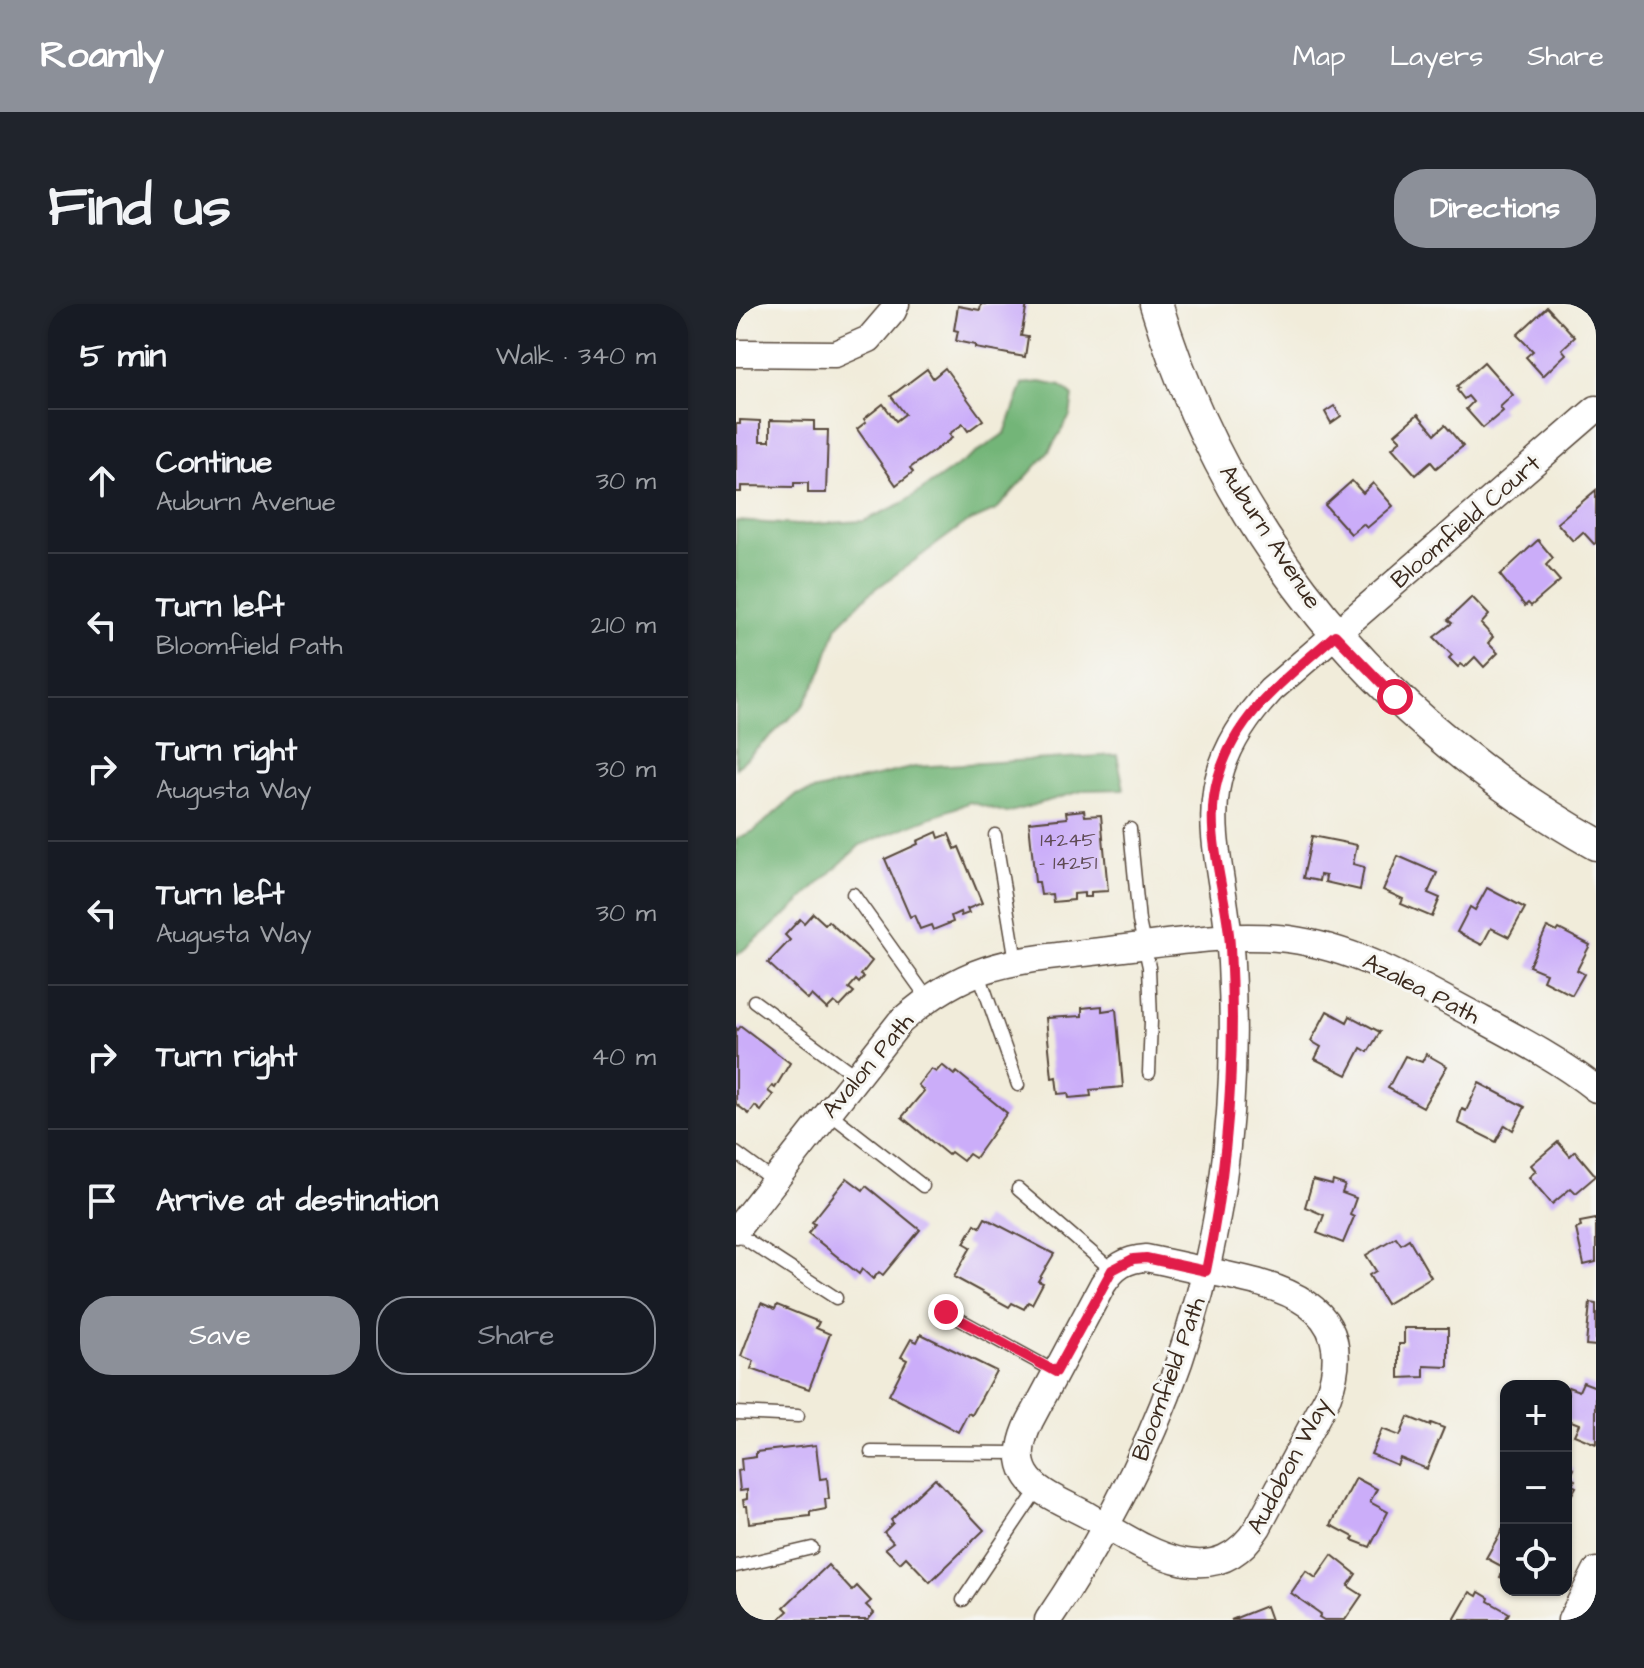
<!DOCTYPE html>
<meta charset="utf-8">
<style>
body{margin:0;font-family:"Architects Daughter",sans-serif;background:#20242c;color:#f1f3f6}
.controls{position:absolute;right:24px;bottom:24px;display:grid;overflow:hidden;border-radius:16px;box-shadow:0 2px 6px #0004}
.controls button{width:72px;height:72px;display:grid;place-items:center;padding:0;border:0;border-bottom:2px solid #363941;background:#171b24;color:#f1f3f6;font:40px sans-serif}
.stop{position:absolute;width:24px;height:24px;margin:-18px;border:6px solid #e11d48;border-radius:50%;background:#fff}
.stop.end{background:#e11d48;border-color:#fff;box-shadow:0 2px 8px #0008}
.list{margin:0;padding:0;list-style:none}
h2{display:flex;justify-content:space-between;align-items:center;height:104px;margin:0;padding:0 32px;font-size:34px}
h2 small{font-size:26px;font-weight:400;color:#9ea1a6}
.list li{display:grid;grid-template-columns:52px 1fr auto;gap:24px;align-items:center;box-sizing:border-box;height:144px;padding:0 32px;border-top:2px solid #363941}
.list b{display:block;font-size:30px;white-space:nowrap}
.list p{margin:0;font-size:26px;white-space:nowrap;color:#9ea1a6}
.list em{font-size:26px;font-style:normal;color:#9ea1a6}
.actions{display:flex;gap:16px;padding:24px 32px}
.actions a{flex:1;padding:18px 0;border:2px solid #8c9099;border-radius:32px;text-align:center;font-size:28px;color:#8c9099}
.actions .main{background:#8c9099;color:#fff}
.icon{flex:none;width:44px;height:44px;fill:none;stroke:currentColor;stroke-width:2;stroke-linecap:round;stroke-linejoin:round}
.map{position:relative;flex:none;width:860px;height:1316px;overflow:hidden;border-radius:32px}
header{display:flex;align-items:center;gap:48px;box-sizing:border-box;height:112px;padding:0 40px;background:#8c9099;color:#fff}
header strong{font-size:38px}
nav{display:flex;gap:44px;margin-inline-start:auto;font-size:28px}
.intro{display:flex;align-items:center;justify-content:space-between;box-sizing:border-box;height:192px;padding:0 48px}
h1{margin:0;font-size:56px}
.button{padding:20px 36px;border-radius:32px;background:#8c9099;color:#fff;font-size:28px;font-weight:700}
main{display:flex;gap:48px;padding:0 48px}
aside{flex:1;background:#171b24;border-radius:32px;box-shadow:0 2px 6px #0004}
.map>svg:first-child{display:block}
.forest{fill:#73b578;stroke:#57704b;stroke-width:2}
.building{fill:#cbadf9}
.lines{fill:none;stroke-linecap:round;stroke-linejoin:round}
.service-casing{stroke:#56473a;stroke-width:15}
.minor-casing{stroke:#56473a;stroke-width:29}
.tertiary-casing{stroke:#56473a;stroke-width:35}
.service{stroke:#fff;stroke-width:12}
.minor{stroke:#fff;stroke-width:26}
.tertiary{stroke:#fff;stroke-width:32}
.route{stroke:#e11d48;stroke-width:10}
.labels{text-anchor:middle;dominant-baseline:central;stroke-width:6;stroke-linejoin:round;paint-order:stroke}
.number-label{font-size:20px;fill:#5f4b55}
.street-label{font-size:24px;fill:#3b2a1e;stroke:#f6f6f2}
</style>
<header>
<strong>Roamly</strong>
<nav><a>Map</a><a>Layers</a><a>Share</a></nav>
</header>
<div class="intro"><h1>Find us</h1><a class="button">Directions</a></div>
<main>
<aside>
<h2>5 min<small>Walk · 340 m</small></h2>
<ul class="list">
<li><svg class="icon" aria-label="ahead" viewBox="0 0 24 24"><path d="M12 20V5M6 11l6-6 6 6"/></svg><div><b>Continue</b><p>Auburn Avenue</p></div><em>30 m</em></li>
<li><svg class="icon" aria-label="left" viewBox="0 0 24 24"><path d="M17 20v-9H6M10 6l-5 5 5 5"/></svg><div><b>Turn left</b><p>Bloomfield Path</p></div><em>210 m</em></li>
<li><svg class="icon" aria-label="right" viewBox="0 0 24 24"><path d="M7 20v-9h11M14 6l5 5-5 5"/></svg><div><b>Turn right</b><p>Augusta Way</p></div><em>30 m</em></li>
<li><svg class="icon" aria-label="left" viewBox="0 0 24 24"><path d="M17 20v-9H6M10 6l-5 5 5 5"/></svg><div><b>Turn left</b><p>Augusta Way</p></div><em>30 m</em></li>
<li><svg class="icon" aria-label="right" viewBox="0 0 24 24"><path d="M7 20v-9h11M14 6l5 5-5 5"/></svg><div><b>Turn right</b></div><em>40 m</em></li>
<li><svg class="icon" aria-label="arrive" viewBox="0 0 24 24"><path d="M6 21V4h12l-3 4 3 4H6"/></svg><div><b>Arrive at destination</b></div></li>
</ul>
<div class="actions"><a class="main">Save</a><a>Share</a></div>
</aside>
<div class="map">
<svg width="860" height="1316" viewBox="0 0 860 1316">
<rect width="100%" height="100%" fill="#f6f6f2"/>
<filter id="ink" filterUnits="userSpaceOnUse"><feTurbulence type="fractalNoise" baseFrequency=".0125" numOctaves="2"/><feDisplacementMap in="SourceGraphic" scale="16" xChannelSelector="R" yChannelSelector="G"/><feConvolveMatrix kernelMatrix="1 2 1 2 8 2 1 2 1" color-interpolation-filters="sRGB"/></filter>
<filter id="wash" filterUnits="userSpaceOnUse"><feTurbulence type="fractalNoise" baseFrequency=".006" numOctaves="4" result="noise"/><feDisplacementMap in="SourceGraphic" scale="32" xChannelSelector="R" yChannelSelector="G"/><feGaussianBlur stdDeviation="1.8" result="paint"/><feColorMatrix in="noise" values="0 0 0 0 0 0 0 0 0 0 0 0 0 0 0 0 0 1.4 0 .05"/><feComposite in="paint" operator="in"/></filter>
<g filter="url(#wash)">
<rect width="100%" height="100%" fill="#f1ecda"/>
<g class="forest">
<polygon points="304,78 325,82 337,92 334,112 312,149 260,206 228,220 133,290 101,322 86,367 67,402 0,464 0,217 61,221 128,217 167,199 269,129 287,80"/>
<polygon points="381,451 388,485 349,486 271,509 234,498 124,541 51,610 0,652 0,535 18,527 60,491 179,463"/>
</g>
<g id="blocks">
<g class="building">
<polygon points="245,0 291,0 285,32 292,33 289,53 239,44 239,41 220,37 222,27 218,26 222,2 244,6"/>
<polygon points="811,3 839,33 826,45 830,50 807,72 790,53 797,47 781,31"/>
<polygon points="748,58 777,91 764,103 767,107 747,124 730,105 737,98 732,92 728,95 721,86 723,84 721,82"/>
<polygon points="209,64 247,116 232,127 227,120 213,130 216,134 174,164 177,168 160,181 121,125 130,118 128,115 147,100 160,117 169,110 155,92 191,65 197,74"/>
<polygon points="598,102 605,112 595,119 589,108"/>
<polygon points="682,110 699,130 709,121 727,142 700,164 695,158 680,171 656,144 665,136 659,130"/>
<polygon points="4,116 24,117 24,137 34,137 34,116 78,117 78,126 92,126 90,189 72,189 72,179 58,179 58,183 5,182 5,188 0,188 0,120 4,120"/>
<polygon points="616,177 627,189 637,179 657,202 631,224 627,220 615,230 589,201"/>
<polygon points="860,186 860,239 858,240 847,228 837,237 821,219"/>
<polygon points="802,236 817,254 810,261 824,277 795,302 792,299 789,302 764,271"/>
<polygon points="736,293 753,311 745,320 757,333 752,339 762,349 748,363 739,353 729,363 725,360 722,363 713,354 716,351 698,333 716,319 712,316"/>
<polygon points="348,506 349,512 365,511 372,587 355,588 355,593 348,593 348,589 338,590 338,596 317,598 316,590 305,591 303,578 299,578 293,518 331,514 330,508"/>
<polygon points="201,528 203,534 213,530 219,545 223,543 246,599 231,605 233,609 225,612 224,608 215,612 217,618 197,626 195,621 184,625 178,611 174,613 149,555 182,540 181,537"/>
<polygon points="576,532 621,541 617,560 628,563 624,586 589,578 590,572 584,571 583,577 567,574"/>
<polygon points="662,552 701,569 692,589 704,594 696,613 665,600 667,595 647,586"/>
<polygon points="751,584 789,604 773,633 755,624 746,641 721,628 734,603 739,606"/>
<polygon points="77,609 89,620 92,617 136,657 125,671 128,673 123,679 120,676 113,684 118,688 104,703 98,698 91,705 76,691 72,696 32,659 54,636 49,631 64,615 68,619"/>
<polygon points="811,623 821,628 823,625 854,641 841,666 848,670 836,691 807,676 810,669 793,662"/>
<polygon points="366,702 366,707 380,705 387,783 354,786 355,792 333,794 332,789 322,790 320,773 316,774 310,714 346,712 346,704"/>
<polygon points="591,707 611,718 614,712 644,728 632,748 625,744 611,771 579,755 585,743 575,737"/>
<polygon points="5,722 54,759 39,784 36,782 32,787 37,791 25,807 19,802 13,810 0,800 0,724 2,726"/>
<polygon points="690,750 711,762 687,803 652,784 669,752 686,758"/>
<polygon points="206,761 218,771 221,768 271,809 239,854 233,850 227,857 215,848 212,851 166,813 188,787 182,781 195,765 200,768"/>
<polygon points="743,779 789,803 777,826 769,821 760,838 722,819 726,805 730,807"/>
<polygon points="822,838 834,852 839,847 860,872 840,889 835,884 816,900 793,873 800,867 795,861"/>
<polygon points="111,874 127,886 130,882 184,926 147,971 143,968 137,975 126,965 123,970 72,929 79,920 76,918"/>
<polygon points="577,876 596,881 597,877 609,881 606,889 620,894 614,911 618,913 607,939 581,929 588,911 569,903"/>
<polygon points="249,914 318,950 302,977 307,979 296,1000 292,998 288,1005 276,999 273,1003 218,973 235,943 228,939 239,920 244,923"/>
<polygon points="860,915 860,958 848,961 840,925 845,923 844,918"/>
<polygon points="660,933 665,940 673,935 695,973 650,1000 633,971 640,967 630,951"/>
<polygon points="25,999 39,1005 41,1001 83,1018 80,1024 94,1030 73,1085 15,1065 18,1057 5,1052"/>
<polygon points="854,999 860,1000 860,1042 850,1041"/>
<polygon points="668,1024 712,1024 712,1063 688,1062 688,1073 663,1074 663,1040 668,1040"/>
<polygon points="185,1030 260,1067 236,1111 232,1109 222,1128 153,1091 171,1056 165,1053 175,1035 181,1038"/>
<polygon points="847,1078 860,1083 860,1140 838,1131 843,1120 830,1115 832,1083 843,1087"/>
<polygon points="672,1113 694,1122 695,1119 708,1124 691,1165 664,1154 661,1161 635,1150 646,1125 664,1132"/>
<polygon points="80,1141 84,1175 91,1174 93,1195 89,1195 90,1205 74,1208 74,1212 13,1219 11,1202 8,1202 7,1196 11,1195 11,1186 4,1187 2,1167 6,1166 5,1155 20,1153 20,1148"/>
<polygon points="830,1161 838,1165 834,1173 839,1176 836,1181 840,1183 830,1201"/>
<polygon points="199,1174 248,1226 194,1278 170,1253 164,1259 149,1244 157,1238 148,1228 157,1219 155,1216"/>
<polygon points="620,1174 641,1185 634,1198 652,1208 634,1243 616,1236 618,1233 595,1221"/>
<polygon points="770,1219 770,1276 764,1273 769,1264 750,1254"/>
<polygon points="596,1251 620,1270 612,1282 626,1291 609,1316 588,1316 583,1313 585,1310 555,1289 570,1267 580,1274"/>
<polygon points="92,1261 116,1287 121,1282 135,1297 130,1301 138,1309 132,1316 42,1316 52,1307 48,1303"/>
<polygon points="734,1288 741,1292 743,1288 753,1294 752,1297 773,1309 769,1316 718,1316"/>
<polygon points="530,1302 535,1316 495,1316"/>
</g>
</g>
</g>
<g filter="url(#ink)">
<use href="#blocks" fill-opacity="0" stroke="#56473a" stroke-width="2"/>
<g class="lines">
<g class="service-casing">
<g id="service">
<polyline points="394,525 403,617 413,663 415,717 413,769"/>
<polyline points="259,531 280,657"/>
<polyline points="117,590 192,695"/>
<polyline points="242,667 282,781"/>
<polyline points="18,697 120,772"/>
<polyline points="92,808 187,882"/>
<polyline points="0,849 38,877"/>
<polyline points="282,885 376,966"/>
<polyline points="0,929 100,994"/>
<polyline points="210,1008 320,1068"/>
<polyline points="0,1109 62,1112"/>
<polyline points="135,1148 284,1149"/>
<polyline points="0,1262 76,1244"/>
<polyline points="227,1296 303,1183"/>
</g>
</g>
<g class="minor-casing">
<g id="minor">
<polyline points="0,49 99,50 133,35 157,7 160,0"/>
<path d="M 0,926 L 164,718 C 233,657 278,657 365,647 C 427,640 489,628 552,635 C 620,644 677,678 736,710 C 779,733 822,755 860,785"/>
<path d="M 410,954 C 431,958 450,963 471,967 C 540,981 626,997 592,1092 L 522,1223 C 476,1296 404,1241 351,1211 C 332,1200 301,1190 290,1170 C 280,1153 286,1134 294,1117 L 367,980 C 378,963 390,955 410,954 Z"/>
<path d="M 312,1316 C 401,1185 463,1039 486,882 C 497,808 499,734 495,659 C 489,545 443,484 535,386 L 860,105"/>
<polyline points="835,1316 860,1267"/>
</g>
</g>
<g class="tertiary-casing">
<path id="tertiary" d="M 420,0 C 492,236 646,419 860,540"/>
</g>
<use href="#service" class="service"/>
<use href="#minor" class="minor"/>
<use href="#tertiary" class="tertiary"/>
</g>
</g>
<g class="lines" filter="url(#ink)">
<path class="route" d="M 210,1008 L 320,1068 L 376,966 L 397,955 L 410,954 L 470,967 C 493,858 500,752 494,642 C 491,586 466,529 482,474 C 500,409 552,373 599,331 L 659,393"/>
</g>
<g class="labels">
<g class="number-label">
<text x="332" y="536">14245<tspan x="332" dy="23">- 14251</tspan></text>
</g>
<g class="street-label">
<text transform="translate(730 218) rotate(-41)">Bloomfield Court</text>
<text transform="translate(534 233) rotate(57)">Auburn Avenue</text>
<text transform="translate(685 685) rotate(27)">Azalea Path</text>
<text transform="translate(132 762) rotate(-50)">Avalon Path</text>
<text transform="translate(433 1075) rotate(-70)">Bloomfield Path</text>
<text transform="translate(553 1162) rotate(-62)">Audobon Way</text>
</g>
</g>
</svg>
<div class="controls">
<button>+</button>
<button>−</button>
<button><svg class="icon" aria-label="locate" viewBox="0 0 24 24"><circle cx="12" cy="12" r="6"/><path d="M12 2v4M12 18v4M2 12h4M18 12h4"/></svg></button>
</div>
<div class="stop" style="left:659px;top:393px"></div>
<div class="stop end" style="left:210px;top:1008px"></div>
</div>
</main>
